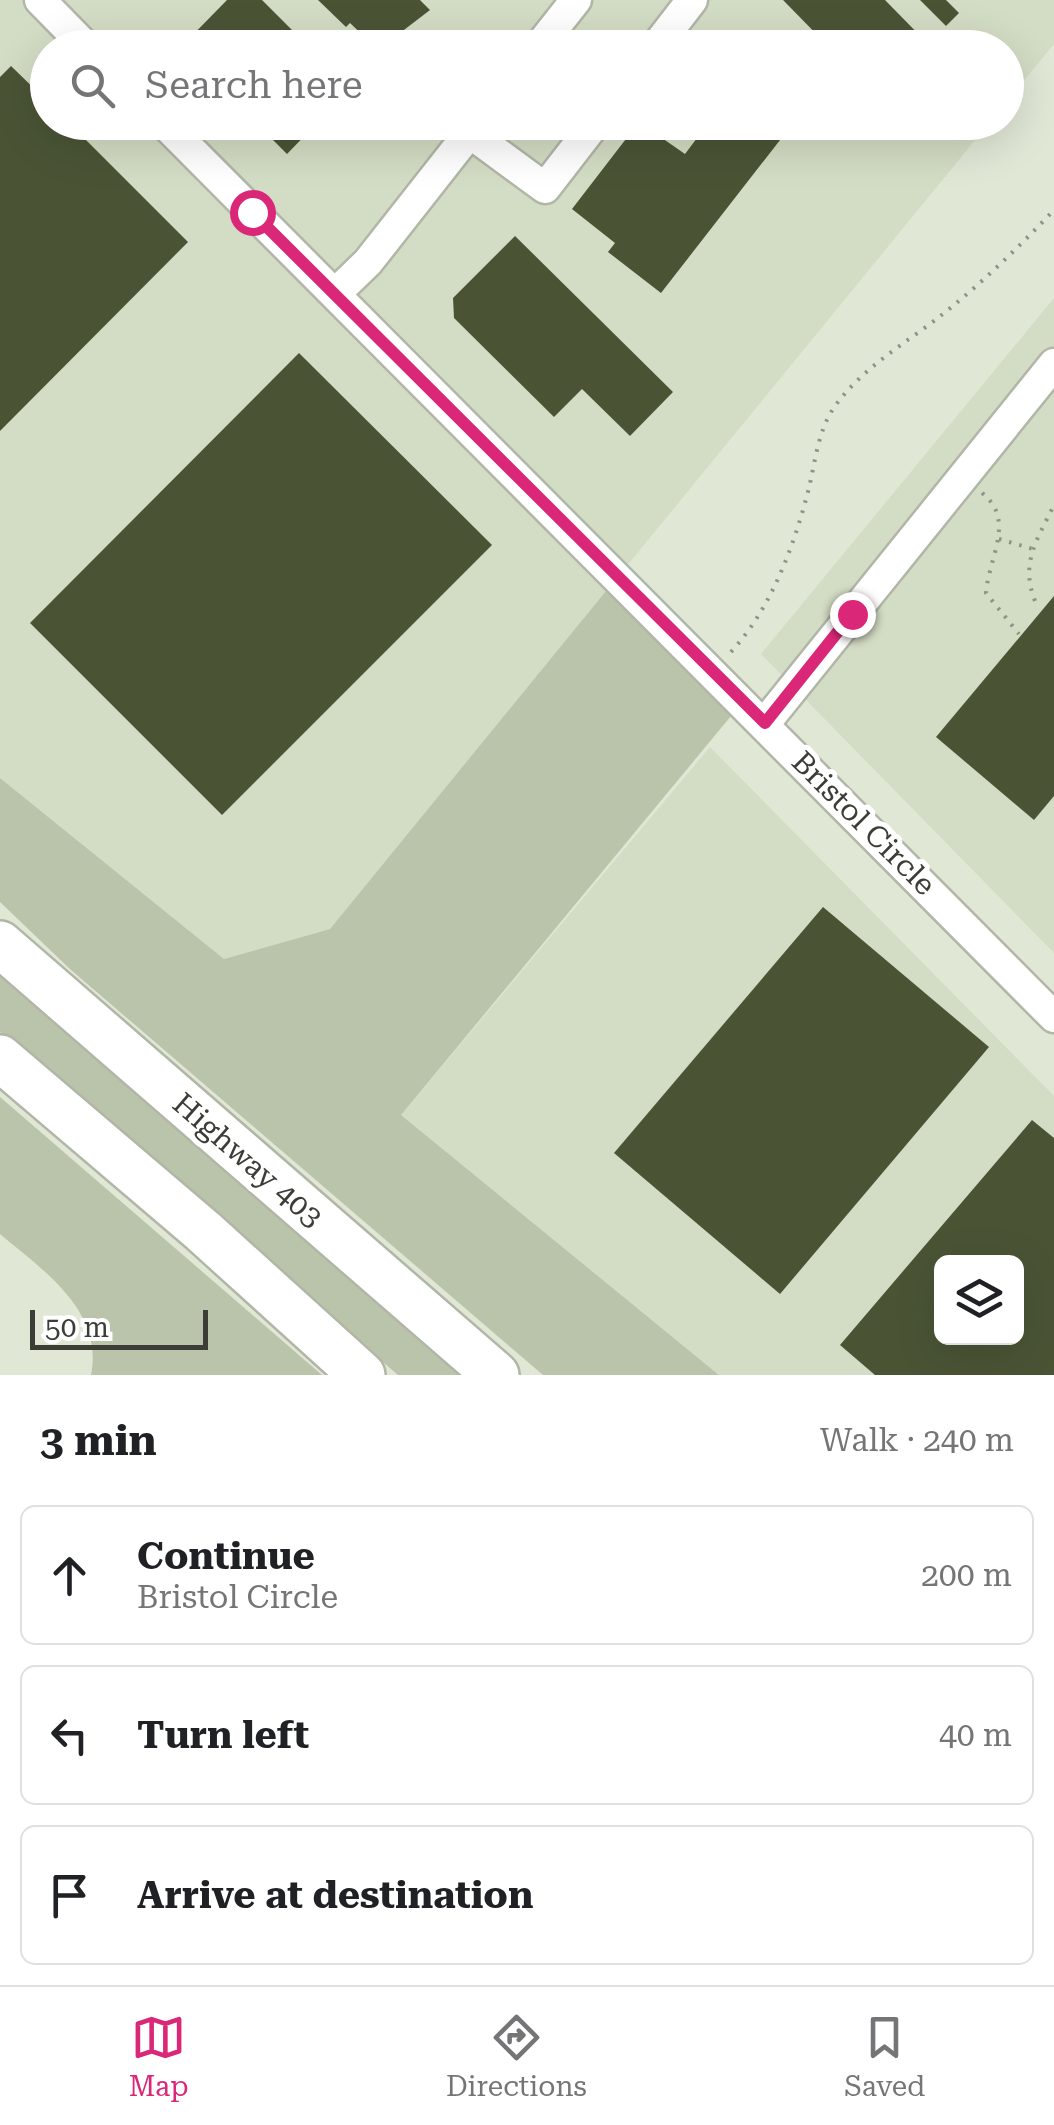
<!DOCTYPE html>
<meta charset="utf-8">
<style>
body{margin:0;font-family:"Roboto Serif",serif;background:#f2f2f2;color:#202124}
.controls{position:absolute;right:30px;bottom:30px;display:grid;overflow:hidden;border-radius:15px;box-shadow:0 10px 40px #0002}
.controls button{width:90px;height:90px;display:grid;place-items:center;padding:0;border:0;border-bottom:2px solid #e0e0e0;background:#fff;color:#202124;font:50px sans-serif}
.scale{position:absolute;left:30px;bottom:25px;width:178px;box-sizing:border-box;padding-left:10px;border:5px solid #3b3e37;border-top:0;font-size:28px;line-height:35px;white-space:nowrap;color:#3b3e37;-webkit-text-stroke:8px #fff;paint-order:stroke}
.stop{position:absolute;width:30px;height:30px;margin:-22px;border:8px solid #db2777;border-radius:50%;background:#fff}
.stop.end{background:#db2777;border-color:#fff;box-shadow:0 2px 10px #0008}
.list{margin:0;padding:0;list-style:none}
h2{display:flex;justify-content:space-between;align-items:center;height:130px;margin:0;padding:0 40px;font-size:42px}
h2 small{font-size:32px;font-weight:400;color:#757577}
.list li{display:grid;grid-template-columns:65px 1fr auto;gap:30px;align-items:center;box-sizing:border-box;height:140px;margin:0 20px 20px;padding:0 20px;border:2px solid #e0e0e0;border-radius:15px}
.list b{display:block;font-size:38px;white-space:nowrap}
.list p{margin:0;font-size:32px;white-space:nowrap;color:#757577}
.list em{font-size:32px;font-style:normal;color:#757577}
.icon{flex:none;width:55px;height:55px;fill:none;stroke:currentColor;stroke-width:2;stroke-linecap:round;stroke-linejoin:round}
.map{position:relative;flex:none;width:1054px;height:1375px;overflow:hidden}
.search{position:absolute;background:#fff;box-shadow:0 10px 40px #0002;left:30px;right:30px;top:30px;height:110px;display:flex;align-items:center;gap:25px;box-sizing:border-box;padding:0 35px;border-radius:55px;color:#757577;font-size:38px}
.sheet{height:610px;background:#fff}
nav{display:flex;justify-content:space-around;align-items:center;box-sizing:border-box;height:140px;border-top:2px solid #e0e0e0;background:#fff;font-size:28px;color:#757577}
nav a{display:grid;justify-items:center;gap:5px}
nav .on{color:#db2777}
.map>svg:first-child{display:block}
.built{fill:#d3dcc4;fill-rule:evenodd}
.green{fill:#bac4ab}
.building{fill:#4a5435;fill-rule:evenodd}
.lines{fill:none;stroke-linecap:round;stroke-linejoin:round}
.minor-casing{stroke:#b1b7a6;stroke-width:35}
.highway-casing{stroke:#b1b7a6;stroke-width:50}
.path{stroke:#8e9387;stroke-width:4;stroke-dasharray:2.5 8;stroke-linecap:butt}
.minor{stroke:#fff;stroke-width:30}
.highway{stroke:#fff;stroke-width:45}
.route{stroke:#db2777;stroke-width:12}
.labels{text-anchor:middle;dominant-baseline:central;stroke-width:10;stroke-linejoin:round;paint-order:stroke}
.street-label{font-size:30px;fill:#3b3e37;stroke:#fff}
</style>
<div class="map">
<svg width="1054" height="1375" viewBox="0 0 1054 1375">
<rect width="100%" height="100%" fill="#e0e7d5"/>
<g class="built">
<polygon points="0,0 1054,0 1054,44 1007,101 1006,48 48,48 48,122 989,123 330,929 224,959 0,778"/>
<polygon points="1054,298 1054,953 761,654"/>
<path d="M 710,747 L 1054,1096 L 1054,1375 L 719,1375 L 401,1115 ZM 942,1262 L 1016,1262 L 1016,1338 L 942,1338 Z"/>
</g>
<g class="green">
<polygon points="606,591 731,716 401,1115 719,1375 543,1375 71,970 0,902 0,778 224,959 330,929"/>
<polygon points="0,976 415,1331 462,1375 398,1375 0,1032"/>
<path d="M 0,1097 L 322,1375 L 91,1375 C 104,1311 44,1271 0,1234 Z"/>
</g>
<g class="building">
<polygon points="227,0 262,0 310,48 180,48"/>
<polygon points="318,0 420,0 430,10 400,33 405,38 395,48 381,41 375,47 350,23 346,27"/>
<polygon points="783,0 885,0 932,48 830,48"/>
<polygon points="920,0 946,0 959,13 946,26"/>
<polygon points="11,66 48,102 48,122 68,122 188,242 0,431 0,77"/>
<polygon points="255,122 318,122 287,154"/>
<polygon points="639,122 685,154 709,122 794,122 661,293 608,252 615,243 572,209"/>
<polygon points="515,236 673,392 630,436 582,389 554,417 454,318 453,298"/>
<polygon points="299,353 492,545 222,815 30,623"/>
<polygon points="1054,596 1054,796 1034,820 936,737"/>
<polygon points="823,907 989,1047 780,1294 614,1153"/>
<path d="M 1032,1120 L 1054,1138 L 1054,1375 L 875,1375 L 840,1345 ZM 942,1262 L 1016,1262 L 1016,1338 L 942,1338 Z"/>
</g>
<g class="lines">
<g class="minor-casing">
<g id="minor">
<polyline points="40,0 87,48"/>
<polyline points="538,48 576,0"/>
<polyline points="655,48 692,0"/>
<polyline points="163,122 1054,1017"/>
<polyline points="470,133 545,188 596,122"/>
<polyline points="336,293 368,262 478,122"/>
<polyline points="765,723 1054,364"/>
</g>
</g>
<g class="highway-casing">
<g id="highway">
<polyline points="0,944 496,1375"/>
<polyline points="0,1058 203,1231 362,1375"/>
</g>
</g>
<g class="path">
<path d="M 982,493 C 1016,520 989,556 986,593 L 1019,634"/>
<polyline points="999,539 1033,549"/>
<path d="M 1035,601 C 1020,563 1037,540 1054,505"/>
<path d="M 731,652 C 772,607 794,546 809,488 C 815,462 818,432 833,409 C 860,369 906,343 943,314 C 983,282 1019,247 1054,210"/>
</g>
<use href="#minor" class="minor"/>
<use href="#highway" class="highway"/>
</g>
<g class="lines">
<polyline class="route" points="252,212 765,723 852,614"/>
</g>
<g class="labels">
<g class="street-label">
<text transform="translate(864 823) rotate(45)">Bristol Circle</text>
<text transform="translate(248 1160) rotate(41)">Highway 403</text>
</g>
</g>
</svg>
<div class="controls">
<button><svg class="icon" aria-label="layers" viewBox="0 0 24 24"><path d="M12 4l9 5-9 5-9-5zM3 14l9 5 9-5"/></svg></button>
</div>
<div class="scale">50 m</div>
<div class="stop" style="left:252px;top:212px"></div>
<div class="stop end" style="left:852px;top:614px"></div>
<div class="search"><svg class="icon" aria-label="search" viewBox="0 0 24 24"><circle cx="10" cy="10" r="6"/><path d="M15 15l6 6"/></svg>Search here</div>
</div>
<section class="sheet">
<h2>3 min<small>Walk · 240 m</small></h2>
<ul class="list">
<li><svg class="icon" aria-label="ahead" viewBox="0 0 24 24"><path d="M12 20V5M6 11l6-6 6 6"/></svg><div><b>Continue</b><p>Bristol Circle</p></div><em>200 m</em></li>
<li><svg class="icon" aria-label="left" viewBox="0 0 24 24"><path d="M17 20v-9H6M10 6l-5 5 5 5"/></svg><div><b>Turn left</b></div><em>40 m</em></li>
<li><svg class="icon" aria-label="arrive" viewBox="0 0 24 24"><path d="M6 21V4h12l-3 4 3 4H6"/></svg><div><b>Arrive at destination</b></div></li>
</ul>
</section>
<nav>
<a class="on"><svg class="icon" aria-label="map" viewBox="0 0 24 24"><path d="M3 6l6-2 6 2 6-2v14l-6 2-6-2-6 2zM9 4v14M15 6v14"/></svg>Map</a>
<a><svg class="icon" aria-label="directions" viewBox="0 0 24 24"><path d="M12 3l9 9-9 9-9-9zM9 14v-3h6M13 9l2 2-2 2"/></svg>Directions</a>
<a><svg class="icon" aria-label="saved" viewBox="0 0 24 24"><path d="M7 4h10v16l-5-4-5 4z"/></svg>Saved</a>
</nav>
